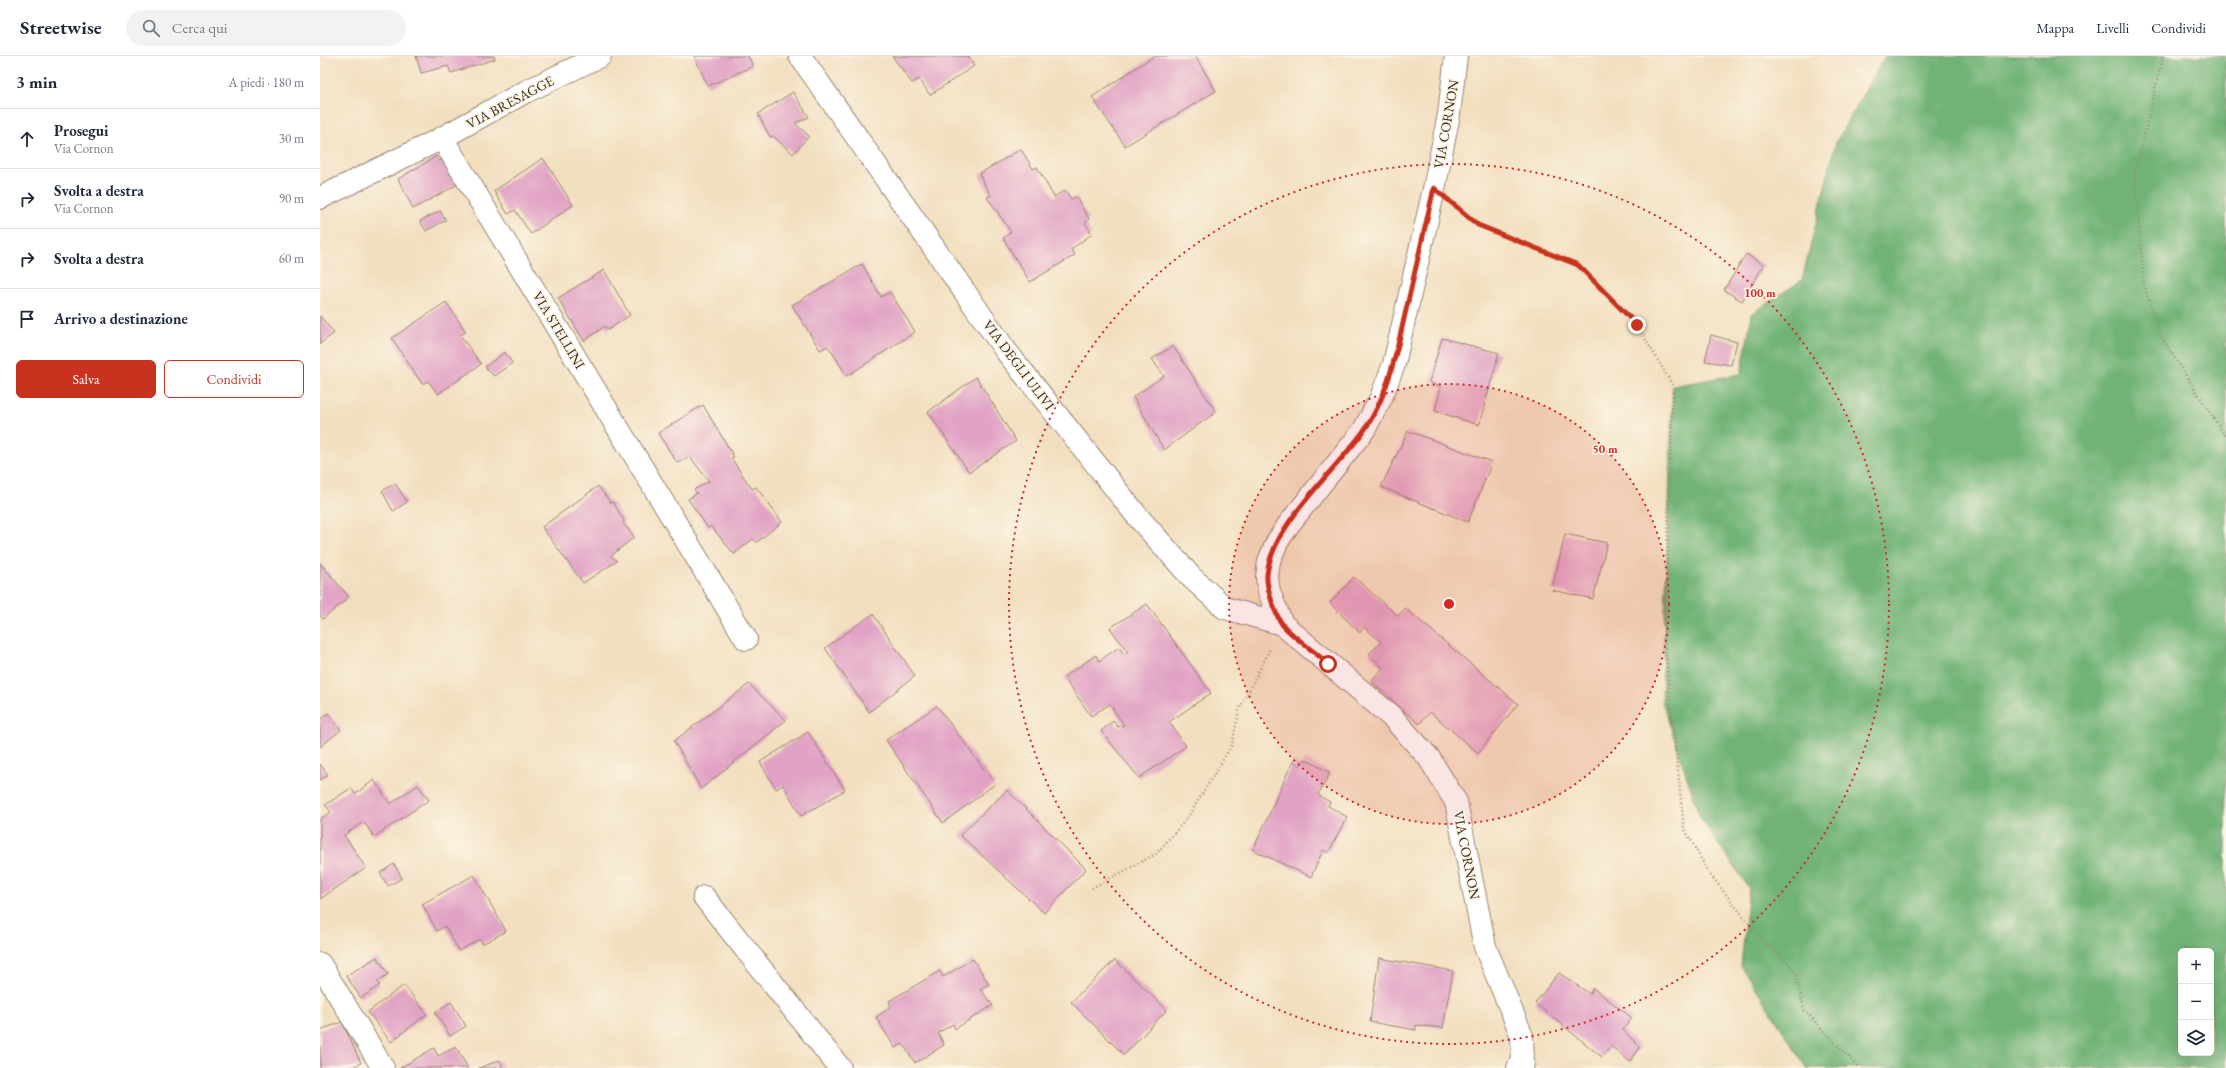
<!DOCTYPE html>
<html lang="it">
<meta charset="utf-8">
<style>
body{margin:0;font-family:"EB Garamond",serif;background:#f2f2f3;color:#1f2937}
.controls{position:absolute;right:12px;bottom:12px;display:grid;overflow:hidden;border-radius:6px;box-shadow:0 4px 16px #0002}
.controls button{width:36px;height:36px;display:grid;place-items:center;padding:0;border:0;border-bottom:1px solid #e0e1e3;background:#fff;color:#1f2937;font:20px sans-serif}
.stop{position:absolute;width:12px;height:12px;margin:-9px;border:3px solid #c8321e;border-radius:50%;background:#fff}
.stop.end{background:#c8321e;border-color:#fff;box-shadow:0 1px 4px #0008}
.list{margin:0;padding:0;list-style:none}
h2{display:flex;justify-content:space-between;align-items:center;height:52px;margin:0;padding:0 16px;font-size:17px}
h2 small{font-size:13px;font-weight:400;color:#747a83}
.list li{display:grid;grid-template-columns:26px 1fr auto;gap:12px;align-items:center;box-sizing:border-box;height:60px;padding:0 16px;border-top:1px solid #e0e1e3}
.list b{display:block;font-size:15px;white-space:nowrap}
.list p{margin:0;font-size:13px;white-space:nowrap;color:#747a83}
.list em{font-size:13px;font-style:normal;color:#747a83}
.actions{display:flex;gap:8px;padding:12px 16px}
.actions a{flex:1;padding:9px 0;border:1px solid #c8321e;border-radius:6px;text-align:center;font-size:14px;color:#c8321e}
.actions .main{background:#c8321e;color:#fff}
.icon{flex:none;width:22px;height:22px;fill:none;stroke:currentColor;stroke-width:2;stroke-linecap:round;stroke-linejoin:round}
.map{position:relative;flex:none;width:1906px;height:1012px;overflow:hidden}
header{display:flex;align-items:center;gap:24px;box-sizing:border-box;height:56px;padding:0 20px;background:#fff;border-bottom:1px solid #e0e1e3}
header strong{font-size:19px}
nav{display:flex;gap:22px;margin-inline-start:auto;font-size:14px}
.search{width:280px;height:36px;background:#f2f2f3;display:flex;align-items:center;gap:10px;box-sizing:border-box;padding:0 14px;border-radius:22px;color:#747a83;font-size:15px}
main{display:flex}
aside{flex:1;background:#fff}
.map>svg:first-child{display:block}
.forest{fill:#71b377;stroke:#566e4a;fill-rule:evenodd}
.building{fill:#e1a3c5}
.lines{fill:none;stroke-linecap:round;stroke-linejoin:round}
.minor-casing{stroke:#96846f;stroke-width:24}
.path{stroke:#96846f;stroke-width:2.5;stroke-dasharray:1 3;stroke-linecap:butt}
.minor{stroke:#fff;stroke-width:22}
.route{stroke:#c8321e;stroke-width:5}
.ring{fill:none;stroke:#d62828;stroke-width:2;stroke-dasharray:2 4}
.labels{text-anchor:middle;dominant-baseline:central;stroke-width:3.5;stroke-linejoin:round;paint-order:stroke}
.street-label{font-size:14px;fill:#3b2a1e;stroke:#fcf5e5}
.centre{fill:#d62828;stroke:#fcf5e5;stroke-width:2}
.ring-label{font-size:12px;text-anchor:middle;font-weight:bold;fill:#d62828;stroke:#fcf5e5;stroke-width:3.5;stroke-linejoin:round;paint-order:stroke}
</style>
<header>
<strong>Streetwise</strong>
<div class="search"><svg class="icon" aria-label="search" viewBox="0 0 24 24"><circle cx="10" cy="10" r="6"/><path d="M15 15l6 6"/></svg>Cerca qui</div>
<nav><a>Mappa</a><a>Livelli</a><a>Condividi</a></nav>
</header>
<main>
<aside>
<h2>3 min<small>A piedi · 180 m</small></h2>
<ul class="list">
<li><svg class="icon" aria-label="ahead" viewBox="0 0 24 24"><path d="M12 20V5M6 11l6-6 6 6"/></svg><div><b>Prosegui</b><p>Via Cornon</p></div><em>30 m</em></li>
<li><svg class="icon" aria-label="right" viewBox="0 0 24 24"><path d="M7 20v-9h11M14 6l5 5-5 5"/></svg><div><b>Svolta a destra</b><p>Via Cornon</p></div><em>90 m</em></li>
<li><svg class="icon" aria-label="right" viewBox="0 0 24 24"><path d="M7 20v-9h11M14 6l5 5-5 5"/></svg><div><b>Svolta a destra</b></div><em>60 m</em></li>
<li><svg class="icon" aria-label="arrive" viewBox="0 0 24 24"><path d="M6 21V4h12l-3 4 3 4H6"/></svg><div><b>Arrivo a destinazione</b></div></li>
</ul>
<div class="actions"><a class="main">Salva</a><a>Condividi</a></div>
</aside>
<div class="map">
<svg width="1906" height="1012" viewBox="0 0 1906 1012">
<rect width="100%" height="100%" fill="#fcf5e5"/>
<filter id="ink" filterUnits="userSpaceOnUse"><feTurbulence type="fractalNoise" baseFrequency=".025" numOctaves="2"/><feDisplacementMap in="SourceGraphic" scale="8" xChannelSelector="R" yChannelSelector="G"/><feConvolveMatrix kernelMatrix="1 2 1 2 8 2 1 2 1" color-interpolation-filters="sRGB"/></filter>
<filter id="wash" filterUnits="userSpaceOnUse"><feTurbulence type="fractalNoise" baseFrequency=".012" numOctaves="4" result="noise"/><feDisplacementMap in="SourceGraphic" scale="16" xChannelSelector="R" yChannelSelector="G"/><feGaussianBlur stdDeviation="0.9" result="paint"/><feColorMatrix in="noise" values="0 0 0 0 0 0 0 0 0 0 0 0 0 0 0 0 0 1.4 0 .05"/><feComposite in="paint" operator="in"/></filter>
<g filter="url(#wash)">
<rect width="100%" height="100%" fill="#f2dfc0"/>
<path class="forest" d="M 1565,0 L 1906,0 L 1906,1012 L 1487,1012 L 1421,910 L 1429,832 L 1380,761 L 1342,645 L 1353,330 L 1421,318 L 1432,258 L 1482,224 L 1516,86 ZM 1861,895 L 1891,895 L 1891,997 L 1861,997 Z"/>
<g id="blocks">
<g class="building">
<polygon points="96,0 174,0 175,3 131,17 128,10 101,17"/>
<polygon points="374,0 428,0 433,10 388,30"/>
<polygon points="572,0 648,0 654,10 610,39 599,23 592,27"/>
<polygon points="834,0 875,0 896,35 805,90 772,41"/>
<polygon points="473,36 489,61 475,67 489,80 473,98 453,80 450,81 438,58"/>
<polygon points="701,93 713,113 717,111 734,141 745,134 751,143 756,141 769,163 765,167 772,178 751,193 755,199 710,226 683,182 691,176 667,141 671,140 659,118"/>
<polygon points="117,100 119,105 125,101 140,127 93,153 78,123"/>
<polygon points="223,102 253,149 211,178 195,154 188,158 174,135"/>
<polygon points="120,155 126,164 106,175 100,165"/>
<polygon points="1426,198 1444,209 1422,245 1404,234"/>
<polygon points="542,208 561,241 570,236 595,276 527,320 508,290 500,294 472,249"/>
<polygon points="284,214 310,259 288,274 285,270 264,285 238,242"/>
<polygon points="126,246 146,276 140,279 161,308 118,338 108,325 102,328 72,282"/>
<polygon points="0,260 14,277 0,288"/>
<polygon points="1391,279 1417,286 1411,309 1385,305"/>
<polygon points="1122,282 1179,297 1159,369 1115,355 1121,331 1109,326"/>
<polygon points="853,290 896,356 844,394 813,341 844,320 832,303"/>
<polygon points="185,296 192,307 174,320 165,311"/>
<polygon points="656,321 696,385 649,416 608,356"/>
<polygon points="383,349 414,401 411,402 432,433 436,431 462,466 437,486 433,483 414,498 391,470 388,472 368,443 377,437 374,434 389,425 370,401 357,407 338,377"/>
<polygon points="1088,375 1172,406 1148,466 1061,431"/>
<polygon points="75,427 87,446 73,455 62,435"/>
<polygon points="278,430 291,447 293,446 304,465 303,467 314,481 291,500 297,505 263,527 222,471"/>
<polygon points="1245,478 1287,487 1273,543 1232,534"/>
<polygon points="0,507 29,541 3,563 0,560"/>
<polygon points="1034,521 1078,560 1085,552 1198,648 1158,697 1110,656 1099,668 1051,625 1063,612 1049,598 1061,586 1044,571 1040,577 1010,547"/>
<polygon points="827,548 891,637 849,666 866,690 819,722 781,675 793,665 798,671 804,669 790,648 771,660 744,621 776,599 779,605 799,591 804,598 808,596 790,572"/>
<polygon points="553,558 595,620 549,656 505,592"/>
<polygon points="429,628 466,664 381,733 354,685"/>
<polygon points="617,650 675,728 623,767 566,684"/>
<polygon points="8,657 21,674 0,691 0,664"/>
<polygon points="488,676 525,734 481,760 463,729 456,733 440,706"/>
<polygon points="985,703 1010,717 998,739 1010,746 1008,750 1027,761 1008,797 1003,794 991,821 933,794 973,705 980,710"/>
<polygon points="0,708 8,719 0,724"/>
<polygon points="54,724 70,748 98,729 109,744 54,781 44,766 24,779 46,812 0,843 0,763 11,756 5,749 31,732 35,738"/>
<polygon points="687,734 766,813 724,857 640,779"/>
<polygon points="74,808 82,822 68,830 60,817"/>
<polygon points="154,819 186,875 162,888 160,883 139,895 125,870 117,875 102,848"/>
<polygon points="57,901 68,918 57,926 60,929 41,942 26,920"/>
<polygon points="1059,902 1133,915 1123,972 1096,969 1096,974 1050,966"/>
<polygon points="653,903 669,928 660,933 673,949 635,973 633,968 618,977 624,989 595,1007 583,988 575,992 556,961 571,951 569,945 620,915 623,921"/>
<polygon points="795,904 847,954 804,999 751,946"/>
<polygon points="1239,917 1270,938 1273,932 1312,962 1303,974 1320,991 1310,1006 1291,990 1282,1001 1215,947"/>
<polygon points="84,929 107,958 71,986 48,956"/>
<polygon points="131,946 146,970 130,980 115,956"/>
<polygon points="22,966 41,1007 30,1012 0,1012 0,974"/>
<polygon points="136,991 148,1012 80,1012 114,992 118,1000"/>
<polygon points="180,1004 183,1012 159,1012"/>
</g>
</g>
</g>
<g filter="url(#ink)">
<use href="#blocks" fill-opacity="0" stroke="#96846f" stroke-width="1"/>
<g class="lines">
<g class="minor-casing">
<g id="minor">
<polyline points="480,0 686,295 818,461 872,522 905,552 962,568"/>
<polyline points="1136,0 1129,58 1114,133 1074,308 1061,342 1044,374 969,468 957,486 949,505 947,521 949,536 962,568 1072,661 1109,702 1136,746 1165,891 1202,980 1203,1008 1198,1012"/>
<polyline points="122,82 426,583"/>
<polyline points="0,142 122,82 205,36 280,0"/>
<polyline points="384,841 520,1012"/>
<polyline points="0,908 63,1012"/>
</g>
</g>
<g class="path">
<polyline points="1843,0 1815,117 1824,229 1841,281 1906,381"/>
<polyline points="1136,152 1158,169 1258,209 1317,269 1353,330 1344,583 1364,772 1389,817 1442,884 1469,908 1476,918 1484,954 1539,1012"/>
<polyline points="772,832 836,798 868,761 912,689 919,654 950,593"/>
</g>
<use href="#minor" class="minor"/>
</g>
</g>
<g class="lines" filter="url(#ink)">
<path class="route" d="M 1008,608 C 998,598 969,578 962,568 C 955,558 946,531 947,519 C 951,470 1015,415 1043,376 C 1069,340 1077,292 1087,250 C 1096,211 1105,172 1114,132 L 1158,169 L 1258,209 L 1317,269"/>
</g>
<circle cx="1129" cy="548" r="220" fill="#d62828" fill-opacity=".12"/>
<g class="ring">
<circle cx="1129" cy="548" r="220"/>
<circle cx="1129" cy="548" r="440"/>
</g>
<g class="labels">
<g class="street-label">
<text transform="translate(190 46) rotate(-28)">VIA BRESAGGE</text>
<text transform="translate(1126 68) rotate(-80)">VIA CORNON</text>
<text transform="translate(239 274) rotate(59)">VIA STELLINI</text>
<text transform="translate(699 309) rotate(53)">VIA DEGLI ULIVI</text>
<text transform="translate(1147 799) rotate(79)">VIA CORNON</text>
</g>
</g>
<circle cx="1129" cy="548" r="6" class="centre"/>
<g class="ring-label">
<text x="1440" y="241">100 m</text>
<text x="1285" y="397">50 m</text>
</g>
</svg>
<div class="controls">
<button>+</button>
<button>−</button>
<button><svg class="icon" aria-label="layers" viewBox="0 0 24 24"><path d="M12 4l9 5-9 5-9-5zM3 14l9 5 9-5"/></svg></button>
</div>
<div class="stop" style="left:1008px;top:608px"></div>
<div class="stop end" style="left:1317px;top:269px"></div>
</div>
</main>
